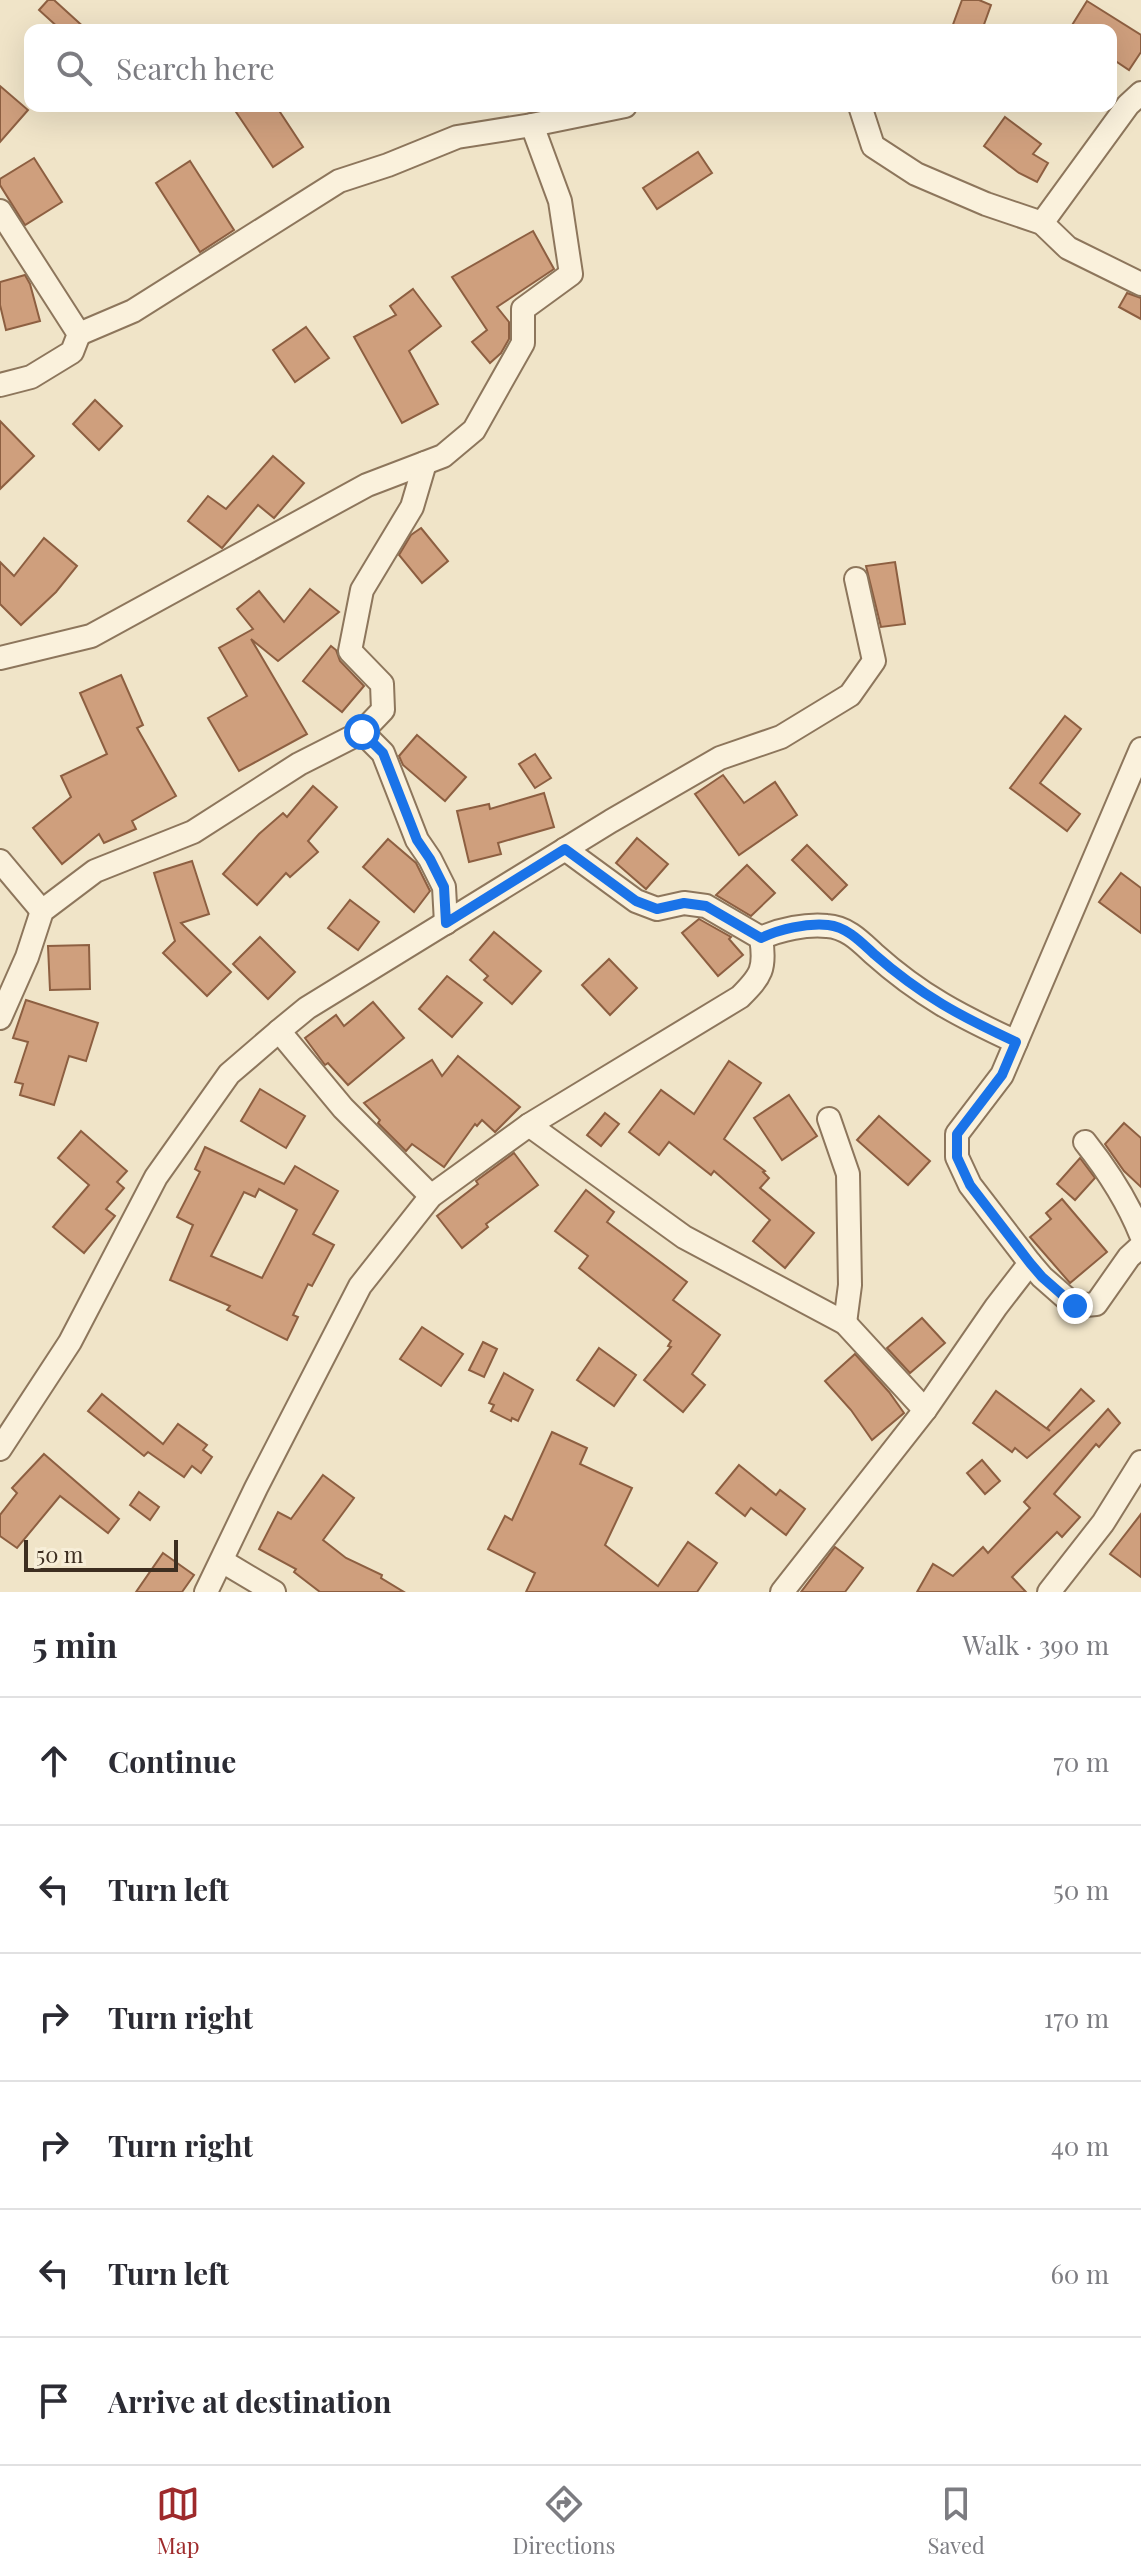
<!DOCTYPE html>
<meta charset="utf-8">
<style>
body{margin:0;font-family:"Playfair Display",serif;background:#f2f2f3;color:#2b2b33}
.scale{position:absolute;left:24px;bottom:20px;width:154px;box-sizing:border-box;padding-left:8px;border:4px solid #3d2e20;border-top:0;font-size:22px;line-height:28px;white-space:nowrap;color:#3d2e20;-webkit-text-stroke:6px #f7eed8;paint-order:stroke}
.stop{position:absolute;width:24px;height:24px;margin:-18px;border:6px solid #1a73e8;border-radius:50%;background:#fff}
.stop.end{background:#1a73e8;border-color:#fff;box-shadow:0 2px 8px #0008}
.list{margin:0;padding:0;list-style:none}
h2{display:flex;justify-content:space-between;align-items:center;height:104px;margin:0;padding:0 32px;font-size:34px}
h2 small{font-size:26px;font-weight:400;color:#7c7c81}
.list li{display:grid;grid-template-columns:52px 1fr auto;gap:24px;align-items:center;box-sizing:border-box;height:128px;padding:0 32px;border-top:2px solid #e1e1e2}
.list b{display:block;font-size:30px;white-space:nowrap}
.list em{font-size:26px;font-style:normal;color:#7c7c81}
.icon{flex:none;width:44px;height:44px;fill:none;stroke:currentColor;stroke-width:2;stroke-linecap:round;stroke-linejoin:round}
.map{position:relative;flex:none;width:1141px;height:1592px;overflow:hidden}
.search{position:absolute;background:#fff;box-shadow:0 8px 32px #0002;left:24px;right:24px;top:24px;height:88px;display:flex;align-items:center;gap:20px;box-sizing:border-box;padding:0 28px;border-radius:16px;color:#7c7c81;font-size:30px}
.sheet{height:872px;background:#fff}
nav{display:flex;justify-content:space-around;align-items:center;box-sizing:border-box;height:112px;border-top:2px solid #e1e1e2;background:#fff;font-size:22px;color:#7c7c81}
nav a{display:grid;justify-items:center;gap:4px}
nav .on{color:#9e2a2b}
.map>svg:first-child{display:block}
.building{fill:#cf9f7d;stroke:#8d5f41;stroke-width:2;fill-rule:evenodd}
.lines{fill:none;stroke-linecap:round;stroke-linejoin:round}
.street-casing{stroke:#8d765c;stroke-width:26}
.street{stroke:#faf1dc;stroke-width:22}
.route{stroke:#1a73e8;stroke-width:10}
</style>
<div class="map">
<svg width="1141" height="1592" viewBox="0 0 1141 1592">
<rect width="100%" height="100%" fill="#f0e4c8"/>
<g class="building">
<polygon points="48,0 54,0 87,30 61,30 39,10"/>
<polygon points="962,0 979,0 991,5 982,30 951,30"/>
<polygon points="1087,1 1141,35 1141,52 1129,70 1111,58 1111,30 1069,30"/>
<polygon points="0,86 28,110 0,142"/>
<polygon points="232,106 276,106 303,147 273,167"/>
<polygon points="1005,117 1041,144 1033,154 1048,163 1037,182 1019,173 984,146"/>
<polygon points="698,152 712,173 657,209 643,188"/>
<polygon points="34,158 62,202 25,225 0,185 0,179"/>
<polygon points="190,161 234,230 200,252 156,183"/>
<polygon points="533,231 554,269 497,307 509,322 509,339 501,353 490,363 472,342 487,330 452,277"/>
<polygon points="25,275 30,284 40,321 6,330 0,305 0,282"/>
<polygon points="413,289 441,326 409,351 438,404 402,423 354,337 396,315 390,306"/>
<polygon points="1127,293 1141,298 1141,319 1119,307"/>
<polygon points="306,327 329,358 295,382 273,350"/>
<polygon points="95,400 122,426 99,450 73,424"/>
<polygon points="0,421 34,456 0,489"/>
<polygon points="273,456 304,483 274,518 258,505 222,548 188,521 208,496 226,509"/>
<polygon points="421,528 448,561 422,583 399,555 411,535"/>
<polygon points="44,538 77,566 56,592 21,625 0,604 0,562 14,576"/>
<polygon points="895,562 905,624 881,627 866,566"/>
<polygon points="310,589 339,612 278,661 251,639 307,734 239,771 208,718 247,696 219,648 253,629 237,609 259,591 284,622"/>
<polygon points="331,646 336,650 340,661 364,686 342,712 303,681"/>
<polygon points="121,675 143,725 137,728 176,796 132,821 136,829 104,843 99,834 62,864 33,828 71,797 61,776 107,754 80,693"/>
<polygon points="1065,716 1081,729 1040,783 1080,814 1067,831 1010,788"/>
<polygon points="417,735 466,777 445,801 403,765 399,756"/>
<polygon points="535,754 551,778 535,788 519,764"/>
<polygon points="723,775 744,803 775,782 797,815 739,855 695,794"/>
<polygon points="313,786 337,807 308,841 318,852 290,877 286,873 257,905 223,874 259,834 283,813 287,817"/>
<polygon points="544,793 554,827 498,843 501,854 469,862 457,811 489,804 490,809"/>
<polygon points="637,838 668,864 646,889 616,863"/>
<polygon points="388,839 416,863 430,891 414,912 363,867"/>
<polygon points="807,845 847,885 832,900 792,860"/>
<polygon points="192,861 209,914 181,923 231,972 207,996 163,953 175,941 154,873"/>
<polygon points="747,865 775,893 751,916 716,895"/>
<polygon points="1121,873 1141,888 1141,933 1099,902"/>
<polygon points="350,900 379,922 358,950 328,928"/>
<polygon points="699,919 731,937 729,939 743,955 718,976 682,933"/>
<polygon points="494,932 541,971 512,1004 484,980 488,976 470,960"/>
<polygon points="260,937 295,972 268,999 233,964"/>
<polygon points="89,945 90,989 50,990 48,946"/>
<polygon points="609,959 637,988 610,1015 582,985"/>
<polygon points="447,976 482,1003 452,1037 419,1009"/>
<polygon points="26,1000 98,1023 86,1061 69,1056 54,1105 20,1095 23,1084 15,1082 28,1042 13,1038"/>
<polygon points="373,1002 404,1038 348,1085 328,1063 325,1065 305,1038 336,1015 344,1026"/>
<polygon points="458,1056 520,1107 495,1132 482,1120 477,1126 475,1124 444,1167 412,1144 406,1151 378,1123 380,1120 364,1103 432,1060 442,1076"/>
<polygon points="729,1061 761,1083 724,1139 765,1171 763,1172 769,1178 760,1188 814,1233 785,1268 753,1241 770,1220 714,1171 711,1175 669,1142 659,1155 629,1132 661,1090 694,1114"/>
<polygon points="260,1089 305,1116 286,1148 241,1121"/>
<polygon points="789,1095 817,1136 782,1160 754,1118"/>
<polygon points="605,1113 619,1124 601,1146 587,1135"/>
<polygon points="879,1116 930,1161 908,1185 857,1140"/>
<polygon points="1124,1123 1141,1138 1141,1187 1124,1171 1105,1144"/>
<polygon points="81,1131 127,1171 117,1182 124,1188 106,1209 115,1216 84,1253 53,1227 89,1185 58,1158"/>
<path d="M 205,1147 L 284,1184 L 295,1166 L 338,1191 L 313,1234 L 334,1245 L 312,1286 L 308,1284 L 293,1315 L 298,1317 L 287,1340 L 227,1310 L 230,1306 L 170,1280 L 193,1225 L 177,1217 L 200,1172 L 195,1169 ZM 259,1189 L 297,1210 L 262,1278 L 211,1256 L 244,1192 L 255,1197 Z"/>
<polygon points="514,1153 538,1185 486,1224 488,1227 462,1248 437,1216 478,1184 476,1181"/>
<polygon points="1080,1158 1095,1178 1075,1200 1057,1184"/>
<polygon points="586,1190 614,1212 607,1222 687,1282 673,1300 720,1335 692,1374 705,1385 683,1412 644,1380 671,1347 668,1346 671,1341 579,1268 588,1256 555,1231"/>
<polygon points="1062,1199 1107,1252 1070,1283 1030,1237 1051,1219 1046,1213"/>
<polygon points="922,1318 945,1343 910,1373 887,1348"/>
<polygon points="422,1327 463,1354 441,1386 400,1359"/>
<polygon points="483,1342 497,1349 484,1377 469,1370"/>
<polygon points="599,1348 636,1375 614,1406 577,1380"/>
<polygon points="855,1354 889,1392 904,1413 872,1440 851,1410 825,1381"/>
<polygon points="504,1373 533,1390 518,1421 512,1418 511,1421 491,1411 494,1405 489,1403"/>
<polygon points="1081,1389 1094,1401 1027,1458 1015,1448 1012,1452 973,1423 996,1391 1050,1431 1047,1428"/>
<polygon points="102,1394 163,1444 178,1424 207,1445 203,1450 212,1457 201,1473 192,1466 184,1477 148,1452 144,1456 88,1411"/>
<polygon points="1108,1409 1120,1423 1099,1447 1096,1444 1054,1494 1080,1517 1062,1537 1057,1532 1012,1577 1026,1592 917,1592 933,1564 953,1576 983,1547 988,1553 1030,1508 1024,1502"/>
<polygon points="552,1432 587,1448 580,1464 632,1488 605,1545 658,1586 688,1542 717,1563 697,1592 526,1592 535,1573 488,1549 505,1516 512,1520"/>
<polygon points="44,1454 119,1519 108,1533 60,1496 17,1548 0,1536 0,1515 17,1493 12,1488"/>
<polygon points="982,1460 1000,1481 985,1494 967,1473"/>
<polygon points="739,1465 776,1495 780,1490 805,1509 786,1535 751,1508 745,1516 716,1493"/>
<polygon points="323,1475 354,1498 323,1540 346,1558 382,1575 381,1578 404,1592 320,1592 294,1572 296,1569 259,1549 278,1512 291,1519"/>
<polygon points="139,1492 159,1507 150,1520 130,1505"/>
<polygon points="1141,1514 1141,1577 1110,1554"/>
<polygon points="835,1547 863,1568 845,1592 801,1592"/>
<polygon points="163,1553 194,1575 182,1592 136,1592"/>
</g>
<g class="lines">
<g class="street-casing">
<g id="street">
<polyline points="860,106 873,146 916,174 986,204 1042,223 1068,248 1141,284"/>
<polyline points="0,211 79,334 72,352 31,377 0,385"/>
<polyline points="1042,223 1128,105 1141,93"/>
<polyline points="79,334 133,311 339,181 388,165 457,137 532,125"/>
<polyline points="0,658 91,636 367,485 443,456 474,430 523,343 523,309 571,274 560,201 532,125 625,106"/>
<polyline points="362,732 383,753 417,840 430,859 444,887 446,923"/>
<polyline points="0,861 42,911"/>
<path d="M 761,938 C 781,929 806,924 827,926 C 847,927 861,942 874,954 C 921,996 960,1016 1016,1042"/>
<polyline points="0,1018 27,957 42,911 95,871 193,832 299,764 362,732 383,710 382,684 350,651 362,590 412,507 425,463"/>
<polyline points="829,1119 848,1174 850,1285 845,1323"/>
<polyline points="529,1125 684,1237 845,1323 925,1410"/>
<path d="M 1085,1142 C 1108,1171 1127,1200 1141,1235"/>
<polyline points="431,1196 343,1108 279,1031 307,1008 611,821 720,758 781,737 850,695 874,661 856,579"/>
<polyline points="1030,1263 1042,1277 1075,1306 1096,1304 1129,1257 1141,1246"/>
<polyline points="0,1449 70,1342 156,1177 229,1074 279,1031"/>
<polyline points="222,1561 274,1592"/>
<path d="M 206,1592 L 256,1488 L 360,1286 L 431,1196 L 529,1125 L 740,997 C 761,976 766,969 761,938 L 706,906 L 684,903 L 657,909 L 636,901 L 565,849"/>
<polyline points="782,1592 925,1410 996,1307 1030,1263 970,1185 957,1157 957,1134 1002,1075 1141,749"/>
<polyline points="1049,1592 1103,1523 1141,1462"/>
</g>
</g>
<use href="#street" class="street"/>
</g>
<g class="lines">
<path class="route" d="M 362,732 L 383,753 L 417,840 L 430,859 L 444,887 L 446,923 L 565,849 L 636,901 L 657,909 L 684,903 L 706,906 L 761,938 C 780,929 806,923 828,925 C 847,927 861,942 874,954 C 922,996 960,1016 1016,1042 L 1002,1075 L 957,1134 L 957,1157 L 970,1185 L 1030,1263 L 1042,1277 L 1075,1306"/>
</g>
</svg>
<div class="scale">50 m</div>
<div class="stop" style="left:362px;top:732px"></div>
<div class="stop end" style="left:1075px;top:1306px"></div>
<div class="search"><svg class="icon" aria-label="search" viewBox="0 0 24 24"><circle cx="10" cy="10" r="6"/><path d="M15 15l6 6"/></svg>Search here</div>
</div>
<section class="sheet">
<h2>5 min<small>Walk · 390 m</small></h2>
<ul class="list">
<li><svg class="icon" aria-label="ahead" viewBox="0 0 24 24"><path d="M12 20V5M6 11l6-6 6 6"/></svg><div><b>Continue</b></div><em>70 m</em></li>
<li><svg class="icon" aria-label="left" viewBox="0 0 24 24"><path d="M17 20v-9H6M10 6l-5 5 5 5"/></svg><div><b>Turn left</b></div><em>50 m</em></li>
<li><svg class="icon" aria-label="right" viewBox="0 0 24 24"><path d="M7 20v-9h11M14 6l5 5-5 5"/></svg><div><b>Turn right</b></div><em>170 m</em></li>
<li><svg class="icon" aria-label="right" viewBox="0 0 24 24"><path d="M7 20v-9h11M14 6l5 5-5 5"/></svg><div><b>Turn right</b></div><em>40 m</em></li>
<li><svg class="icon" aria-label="left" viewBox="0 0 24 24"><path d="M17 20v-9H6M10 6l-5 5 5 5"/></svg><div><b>Turn left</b></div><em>60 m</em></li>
<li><svg class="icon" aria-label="arrive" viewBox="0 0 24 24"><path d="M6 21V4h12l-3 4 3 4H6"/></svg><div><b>Arrive at destination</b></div></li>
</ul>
</section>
<nav>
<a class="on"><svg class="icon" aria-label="map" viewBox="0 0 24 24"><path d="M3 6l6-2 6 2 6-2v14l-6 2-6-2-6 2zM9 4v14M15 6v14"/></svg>Map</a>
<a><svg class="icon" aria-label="directions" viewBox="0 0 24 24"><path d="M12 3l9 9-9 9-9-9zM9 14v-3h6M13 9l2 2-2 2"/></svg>Directions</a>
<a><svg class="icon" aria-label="saved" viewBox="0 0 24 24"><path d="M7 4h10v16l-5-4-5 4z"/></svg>Saved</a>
</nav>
